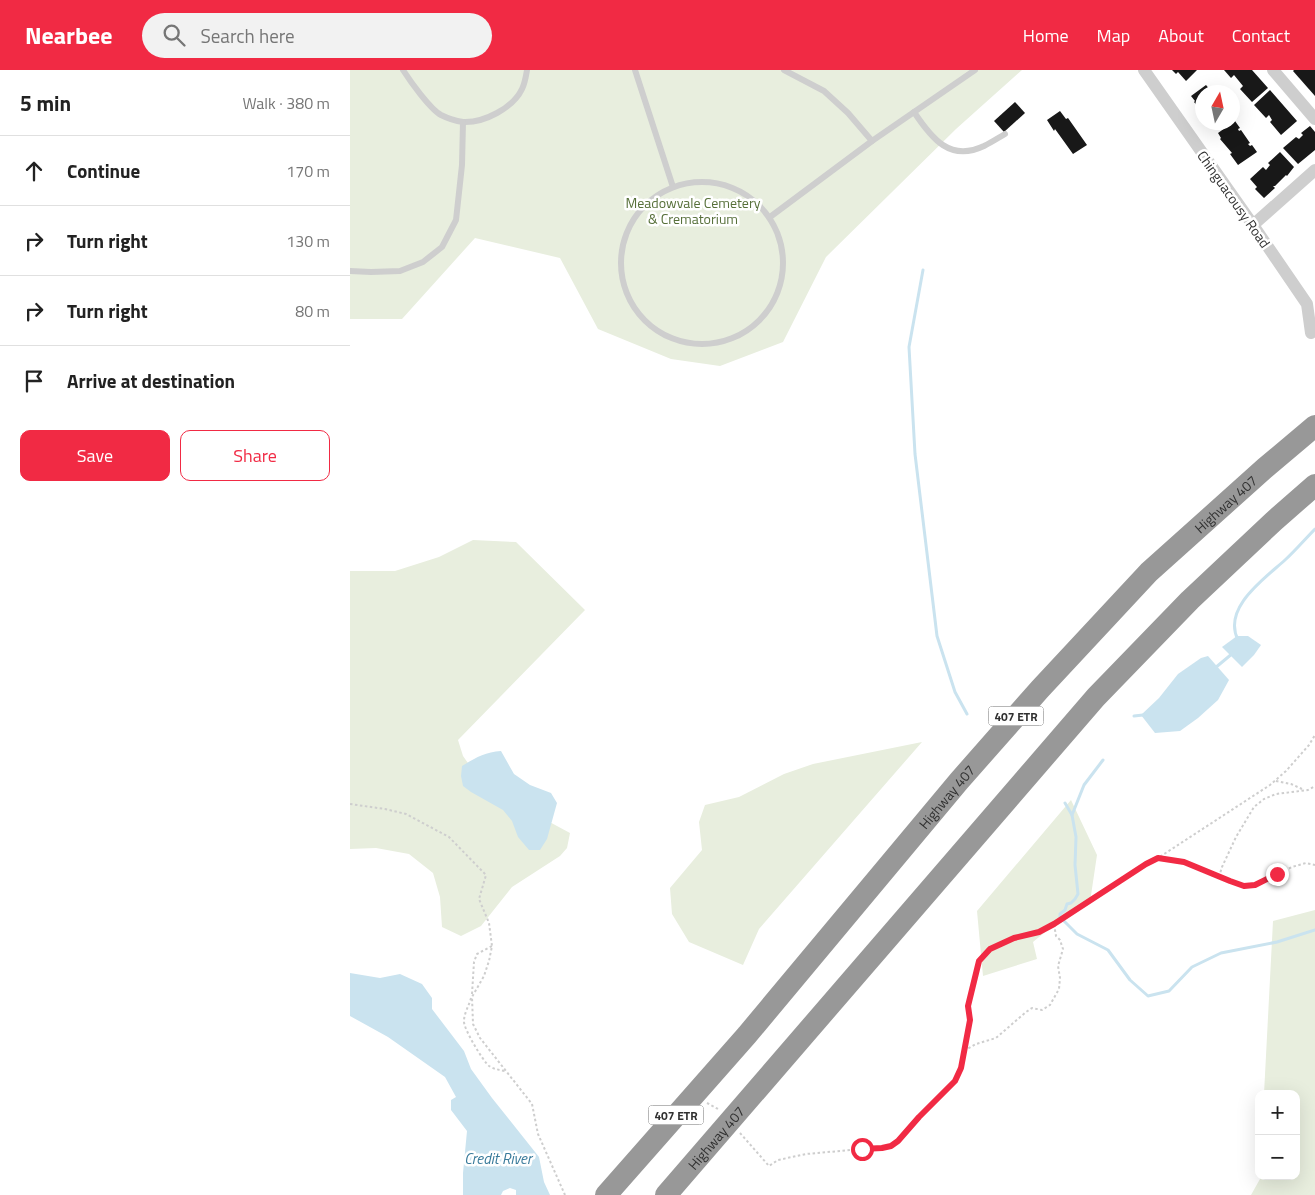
<!DOCTYPE html>
<meta charset="utf-8">
<style>
body{margin:0;font-family:"Titillium Web",sans-serif;background:#f2f2f2;color:#222}
.controls{position:absolute;right:15px;bottom:15px;display:grid;overflow:hidden;border-radius:10px;box-shadow:0 5px 20px #0002}
.controls button{width:45px;height:45px;display:grid;place-items:center;padding:0;border:0;border-bottom:1px solid #e0e0e0;background:#fff;color:#222;font:25px sans-serif}
.compass{position:absolute;left:845px;top:15px;width:45px;height:45px;border-radius:50%;background:#fff;box-shadow:0 5px 20px #0002;rotate:9deg}
.stop{position:absolute;width:15px;height:15px;margin:-11px;border:4px solid #f12a44;border-radius:50%;background:#fff}
.stop.end{background:#f12a44;border-color:#fff;box-shadow:0 1px 5px #0008}
.list{margin:0;padding:0;list-style:none}
h2{display:flex;justify-content:space-between;align-items:center;height:65px;margin:0;padding:0 20px;font-size:21px}
h2 small{font-size:16px;font-weight:400;color:#767676}
.list li{display:grid;grid-template-columns:32px 1fr auto;gap:15px;align-items:center;box-sizing:border-box;height:70px;padding:0 20px;border-top:1px solid #e0e0e0}
.list b{display:block;font-size:19px;white-space:nowrap}
.list em{font-size:16px;font-style:normal;color:#767676}
.actions{display:flex;gap:10px;padding:15px 20px}
.actions a{flex:1;padding:11px 0;border:1px solid #f12a44;border-radius:10px;text-align:center;font-size:18px;color:#f12a44}
.actions .main{background:#f12a44;color:#fff}
.icon{flex:none;width:28px;height:28px;fill:none;stroke:currentColor;stroke-width:2;stroke-linecap:round;stroke-linejoin:round}
.map{position:relative;flex:none;width:965px;height:1125px;overflow:hidden}
header{display:flex;align-items:center;gap:30px;box-sizing:border-box;height:70px;padding:0 25px;background:#f12a44;color:#fff}
header strong{font-size:24px}
nav{display:flex;gap:28px;margin-inline-start:auto;font-size:18px}
.search{width:350px;height:45px;background:#f2f2f2;display:flex;align-items:center;gap:12px;box-sizing:border-box;padding:0 18px;border-radius:28px;color:#767676;font-size:19px}
main{display:flex}
aside{flex:1;background:#fff}
.map>svg:first-child{display:block}
.green{fill:#e8eede}
.water{fill:#cae3ef}
.lines{fill:none;stroke-linecap:round;stroke-linejoin:round}
.stream{stroke:#cae3ef;stroke-width:3}
.building{fill:#181818}
.path{stroke:#cecece;stroke-width:2;stroke-dasharray:2.5 2.5;stroke-linecap:butt}
.service{stroke:#cecece;stroke-width:6}
.minor{stroke:#cecece;stroke-width:12}
.motorway{stroke:#989898;stroke-width:22}
.route{stroke:#f12a44;stroke-width:6}
.labels{text-anchor:middle;dominant-baseline:central;stroke-width:5;stroke-linejoin:round;paint-order:stroke}
.shield{fill:#fff;stroke:#6f6f6f;stroke-width:1}
.shield-label{font-size:12px;font-weight:bold;fill:#313131}
.street-label{font-size:14px;fill:#313131;stroke:#fff}
.park-label{font-size:14px;fill:#57703a;stroke:#fff}
.water-label{font-size:15px;font-style:italic;fill:#387a9a;stroke:#fff}
</style>
<header>
<strong>Nearbee</strong>
<div class="search"><svg class="icon" aria-label="search" viewBox="0 0 24 24"><circle cx="10" cy="10" r="6"/><path d="M15 15l6 6"/></svg>Search here</div>
<nav><a>Home</a><a>Map</a><a>About</a><a>Contact</a></nav>
</header>
<main>
<aside>
<h2>5 min<small>Walk · 380 m</small></h2>
<ul class="list">
<li><svg class="icon" aria-label="ahead" viewBox="0 0 24 24"><path d="M12 20V5M6 11l6-6 6 6"/></svg><div><b>Continue</b></div><em>170 m</em></li>
<li><svg class="icon" aria-label="right" viewBox="0 0 24 24"><path d="M7 20v-9h11M14 6l5 5-5 5"/></svg><div><b>Turn right</b></div><em>130 m</em></li>
<li><svg class="icon" aria-label="right" viewBox="0 0 24 24"><path d="M7 20v-9h11M14 6l5 5-5 5"/></svg><div><b>Turn right</b></div><em>80 m</em></li>
<li><svg class="icon" aria-label="arrive" viewBox="0 0 24 24"><path d="M6 21V4h12l-3 4 3 4H6"/></svg><div><b>Arrive at destination</b></div></li>
</ul>
<div class="actions"><a class="main">Save</a><a>Share</a></div>
</aside>
<div class="map">
<svg width="965" height="1125" viewBox="0 0 965 1125">
<rect width="100%" height="100%" fill="#fff"/>
<g class="green">
<polygon points="0,0 672,0 606,59 476,187 433,272 370,296 321,289 248,259 210,188 125,168 52,249 0,249"/>
<polygon points="123,470 166,472 235,540 108,670 113,686 125,703 194,749 220,763 217,778 210,786 162,817 131,856 111,866 92,857 90,827 83,803 59,784 26,778 0,779 0,501 45,501 89,487"/>
<polygon points="572,672 409,859 393,895 339,872 322,844 320,818 352,780 349,752 355,735 389,727 434,704 463,694"/>
<polygon points="721,730 747,785 740,832 705,854 683,872 687,889 633,906 627,841"/>
<polygon points="965,840 965,1125 901,1125 910,1109 910,1106 946,1106 946,1024 914,1024 923,851"/>
</g>
<g class="water">
<polygon points="887,566 898,566 911,575 904,585 892,597 872,577"/>
<polygon points="858,586 879,610 868,630 848,648 830,661 805,663 791,645 809,628 828,604 851,588"/>
<path d="M 151,681 L 164,704 L 180,715 L 201,723 L 207,733 L 197,769 L 190,780 L 179,780 L 168,767 L 162,751 L 153,740 L 121,722 L 113,716 L 111,706 L 112,696 C 125,688 135,682 151,681 Z"/>
<polygon points="0,903 30,908 50,904 72,914 82,928 82,939 114,981 121,999 142,1028 189,1087 194,1112 200,1125 166,1125 166,1120 160,1118 153,1121 151,1125 113,1125 113,1103 117,1061 101,1040 101,1030 106,1027 95,1007 38,967 0,946"/>
</g>
<g class="lines">
<g class="stream">
<polyline points="573,200 559,277 565,384 587,566 605,622 617,644"/>
<path d="M 888,570 C 872,538 914,509 935,490 C 946,480 955,469 965,459"/>
<polyline points="865,598 883,583"/>
<polyline points="784,646 793,645"/>
<polyline points="715,733 722,745 726,767 725,795 728,824 725,829 721,833 717,834 715,840 710,844 710,847 727,864 758,880 780,910 798,926 819,921 842,897 871,883 927,872 965,860"/>
<polyline points="722,745 734,715 753,690"/>
</g>
</g>
<g class="building">
<polygon points="822,0 847,0 836,11 828,2 826,4"/>
<polygon points="874,0 902,0 918,18 902,32 890,19 893,16 884,5 881,8"/>
<polygon points="944,0 965,0 965,26 943,1"/>
<polygon points="856,15 862,22 852,22 852,42 844,32 845,31 841,26"/>
<polygon points="920,20 947,51 931,65 920,52 922,50 919,45 916,48 904,35"/>
<polygon points="665,32 675,43 654,62 644,51"/>
<polygon points="710,41 716,49 718,48 737,75 723,84 705,59 704,61 697,50"/>
<polygon points="885,51 890,58 888,59 889,61 891,60 900,73 898,74 900,76 902,75 907,82 888,95 880,84 882,83 870,69 871,68 868,63"/>
<polygon points="960,56 965,62 965,80 948,94 933,78 946,67 949,69 953,65 951,63"/>
<polygon points="930,82 944,97 937,106 936,105 925,116 923,116 925,118 914,128 905,119 907,117 900,109 913,97 916,100 920,95 918,93"/>
</g>
<g class="lines">
<g class="path">
<polyline points="926,711 941,714 952,719"/>
<polyline points="0,734 35,739 56,744 99,767 136,805 129,829 139,853 142,876 139,891 134,906 122,927 123,954 130,968 182,1034 188,1064 215,1125"/>
<polyline points="808,788 834,791 879,811 894,816 905,815 942,797 956,793 965,795"/>
<polyline points="869,807 872,797 886,767 904,737 914,729 926,724 958,720 965,716"/>
<polyline points="122,924 124,892 127,884 142,876"/>
<path d="M 121,928 C 119,936 114,943 114,951 C 113,958 133,991 139,996 C 144,999 149,1000 155,1001"/>
<polyline points="614,981 626,974 646,968 676,942 682,938 692,940 700,935 709,919 710,908 708,896 713,879 710,870 706,866 704,854"/>
<polyline points="357,1033 368,1039"/>
<polyline points="390,1063 419,1096 428,1090 456,1084 512,1079 532,1079 541,1076 548,1071 569,1047 605,1011 611,998 619,950 618,936 629,891 640,879 664,868 689,862 704,854 797,794 808,788 920,715 936,701 959,675 965,665"/>
</g>
<g class="service">
<path d="M 53,0 C 60,11 80,39 91,45 C 97,48 106,51 113,52 C 134,53 163,38 172,19 C 175,13 176,6 177,0"/>
<polyline points="285,0 323,117"/>
<polyline points="434,0 474,21 498,43 522,71"/>
<path d="M 564,42 C 582,69 600,92 634,76 C 642,72 648,68 655,64"/>
<circle cx="352" cy="193" r="81"/>
<polyline points="420,147 522,71 625,0"/>
<polyline points="0,201 21,202 50,201 73,192 92,177 106,150 112,95 113,52"/>
</g>
<g class="minor">
<polyline points="794,0 903,155 957,234 961,263"/>
<polyline points="923,0 965,49"/>
<polyline points="903,155 965,100"/>
</g>
<g class="motorway">
<path id="s1" d="M 256,1125 L 397,965 L 609,711 L 690,619 L 799,502 L 915,398 L 965,356"/>
<path id="s2" d="M 316,1125 L 746,627 L 840,530 L 924,451 L 965,415"/>
</g>
</g>
<g class="lines">
<polyline class="route" points="512,1079 532,1078 541,1076 548,1071 569,1047 605,1011 611,998 620,950 618,936 629,891 640,879 664,868 689,862 704,854 796,794 808,788 834,792 880,811 894,816 905,815 927,804"/>
</g>
<g class="labels">
<g class="shield">
<rect x="638.5" y="636.5" width="55" height="19" rx="4"/>
<rect x="298.5" y="1035.5" width="55" height="19" rx="4"/>
</g>
<g class="shield-label">
<text x="666" y="646">407 ETR</text>
<text x="326" y="1045">407 ETR</text>
</g>
<g class="street-label">
<text transform="translate(884 129) rotate(55)">Chinguacousy Road</text>
<text stroke="none"><textPath href="#s1" startOffset="929">Highway 407</textPath></text>
<text stroke="none"><textPath href="#s1" startOffset="524">Highway 407</textPath></text>
<text stroke="none"><textPath href="#s2" startOffset="76">Highway 407</textPath></text>
</g>
<g class="park-label">
<text x="343" y="132">Meadowvale Cemetery<tspan x="343" dy="16">&amp; Crematorium</tspan></text>
</g>
<g class="water-label">
<text x="148" y="1088">Credit River</text>
</g>
</g>
</svg>
<div class="controls">
<button>+</button>
<button>−</button>
</div>
<svg class="compass" viewBox="-18 -18 36 36"><path d="M0-13l5 13h-10z" fill="#e53935"/><path d="M0 13l5-13h-10z" fill="#767676"/></svg>
<div class="stop" style="left:512px;top:1079px"></div>
<div class="stop end" style="left:927px;top:804px"></div>
</div>
</main>
